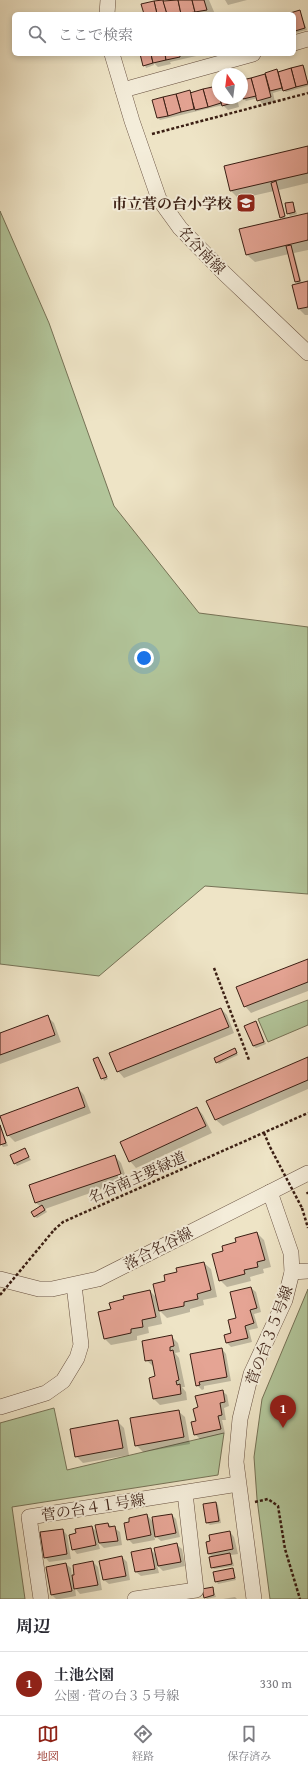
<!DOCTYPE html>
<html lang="ja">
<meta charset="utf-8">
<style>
body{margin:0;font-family:"Gentium Book Plus","Noto Serif JP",serif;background:#f7f7f7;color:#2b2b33}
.compass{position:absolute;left:212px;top:68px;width:36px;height:36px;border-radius:50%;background:#fff;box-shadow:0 2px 6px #0003;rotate:346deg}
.you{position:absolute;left:144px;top:658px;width:14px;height:14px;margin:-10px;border:3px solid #fff;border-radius:50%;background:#1a73e8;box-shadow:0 0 0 6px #1a73e833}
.badge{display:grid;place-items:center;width:26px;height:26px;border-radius:50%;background:#8f2418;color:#fff;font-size:13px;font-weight:700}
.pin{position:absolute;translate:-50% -33px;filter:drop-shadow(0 1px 2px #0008)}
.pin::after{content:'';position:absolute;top:21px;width:14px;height:12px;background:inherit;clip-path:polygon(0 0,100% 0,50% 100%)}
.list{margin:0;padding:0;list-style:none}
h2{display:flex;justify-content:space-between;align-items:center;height:52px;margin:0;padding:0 16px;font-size:17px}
h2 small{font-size:13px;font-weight:400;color:#7c7c81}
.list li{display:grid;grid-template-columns:26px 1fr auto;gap:12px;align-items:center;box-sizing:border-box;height:64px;padding:0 16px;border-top:1px solid #e1e1e2}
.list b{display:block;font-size:15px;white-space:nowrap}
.list p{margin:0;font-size:13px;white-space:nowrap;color:#7c7c81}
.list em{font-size:13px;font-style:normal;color:#7c7c81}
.icon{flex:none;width:22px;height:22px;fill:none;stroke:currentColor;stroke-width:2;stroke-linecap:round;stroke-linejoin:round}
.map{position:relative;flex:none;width:308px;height:1599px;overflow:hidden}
.search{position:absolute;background:#fff;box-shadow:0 2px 6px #0003;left:12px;right:12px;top:12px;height:44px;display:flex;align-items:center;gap:10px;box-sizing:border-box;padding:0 14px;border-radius:6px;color:#7c7c81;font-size:15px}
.sheet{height:116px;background:#fff}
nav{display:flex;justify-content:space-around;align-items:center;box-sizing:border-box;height:56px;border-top:1px solid #e1e1e2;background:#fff;font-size:11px;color:#7c7c81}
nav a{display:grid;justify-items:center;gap:2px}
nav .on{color:#8f2418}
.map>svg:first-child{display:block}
.green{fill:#b2c59a;stroke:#767256}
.shadow{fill:#0003}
.building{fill:#e5a494;stroke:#3a1e13}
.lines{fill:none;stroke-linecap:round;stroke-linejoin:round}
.minor-casing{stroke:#675040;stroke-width:16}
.path{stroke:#3a1e13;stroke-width:2.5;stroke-dasharray:3 2;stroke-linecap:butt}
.minor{stroke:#f4edda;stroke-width:15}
.path-bridge{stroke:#3a1e13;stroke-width:2.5;stroke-dasharray:3 2;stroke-linecap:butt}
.labels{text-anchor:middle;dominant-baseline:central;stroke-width:4;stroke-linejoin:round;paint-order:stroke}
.poi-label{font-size:15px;font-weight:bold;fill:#3a1e13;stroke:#f4edda;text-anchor:end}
.street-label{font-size:15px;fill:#3a1e13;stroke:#f4edda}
</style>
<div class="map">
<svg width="308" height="1599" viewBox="0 0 308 1599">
<rect width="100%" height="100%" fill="#eee4c6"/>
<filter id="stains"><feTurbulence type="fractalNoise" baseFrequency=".005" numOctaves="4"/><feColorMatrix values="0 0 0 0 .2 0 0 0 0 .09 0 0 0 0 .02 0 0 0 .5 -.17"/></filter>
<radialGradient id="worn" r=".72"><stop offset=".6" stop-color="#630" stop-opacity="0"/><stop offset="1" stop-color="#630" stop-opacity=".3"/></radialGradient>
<g class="green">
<polygon points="0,211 49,323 114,506 199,613 308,627 308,894 205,886 99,976 0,964"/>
<polygon points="308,1000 308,1025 268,1042 258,1019"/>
<polygon points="308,1289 308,1599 270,1599 257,1499 254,1457 262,1399"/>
<polygon points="54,1408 67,1470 224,1433 218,1475 12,1507 25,1599 0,1599 0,1423"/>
</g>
<g class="shadow">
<polygon points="161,0 164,2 171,0 209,0 215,14 145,14 143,5"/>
<polygon points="225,0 247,0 228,5"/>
<polygon points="300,12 307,30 294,33 294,14 291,14"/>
<polygon points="141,54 205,54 170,62 171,64 158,67 153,62 154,65 146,68"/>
<polygon points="302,66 305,68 308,86 286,92 283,90 273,93 275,102 263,105 258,98 246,101 244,99 242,81 265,75 267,77 277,70 279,73"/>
<polygon points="218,86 218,98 237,98 239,107 228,110 223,105 160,120 158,118 153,101"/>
<polygon points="308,147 308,183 279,190 286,219 308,214 308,250 294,253 302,284 308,282 308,315 305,315 299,309 299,284 296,282 289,254 255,262 246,254 283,219 281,217 274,191 239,199 231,191"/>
<polygon points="293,203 297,214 290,216 288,213"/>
<polygon points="308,960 308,991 251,1013 245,1006"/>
<polygon points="221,1009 227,1015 234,1033 124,1078 118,1071"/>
<polygon points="47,1016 54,1023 61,1042 0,1064 0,1034"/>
<polygon points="256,1022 266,1044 256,1048 253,1046"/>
<polygon points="234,1049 238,1055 219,1064 217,1062"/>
<polygon points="98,1058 108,1079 104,1081 94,1059"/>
<polygon points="308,1058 308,1089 223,1126 216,1120"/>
<polygon points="78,1088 84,1095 91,1113 15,1142 8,1135"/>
<polygon points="197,1108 203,1115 212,1133 136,1168 130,1161"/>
<polygon points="0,1123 8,1146 3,1147 0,1142"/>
<polygon points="25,1150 31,1160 17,1166 15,1163"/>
<polygon points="115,1156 121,1163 127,1180 45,1209 47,1212 37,1218 34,1216 41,1207 36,1203 30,1186"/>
<polygon points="257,1233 264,1240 271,1267 263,1269 264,1273 250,1277 251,1281 227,1287 220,1280 224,1252 237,1243"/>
<polygon points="204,1263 211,1269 217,1297 203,1300 204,1305 190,1309 190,1312 167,1318 159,1310 162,1324 148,1327 149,1333 137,1336 137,1340 111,1345 105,1339 112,1310 150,1291 157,1298 166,1282 179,1273"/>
<polygon points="251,1288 256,1292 261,1312 254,1314 258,1328 249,1330 252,1342 231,1347 227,1343 232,1334"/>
<polygon points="171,1336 178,1343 180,1352 175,1353 179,1358 185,1387 182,1387 186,1392 187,1400 160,1405 154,1399 156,1377 154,1367 146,1360"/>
<polygon points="222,1349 226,1354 231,1381 204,1386 204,1389 202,1390 197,1385 192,1355"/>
<polygon points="222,1391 227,1395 229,1406 224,1408 226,1420 222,1420 225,1433 200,1439 195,1434 199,1408"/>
<polygon points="178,1411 185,1417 190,1444 143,1452 136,1445"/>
<polygon points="117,1421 124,1428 129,1455 83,1463 76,1456"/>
<polygon points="216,1503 218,1505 221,1523 210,1525 207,1523 204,1505"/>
<polygon points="147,1515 153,1522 172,1515 176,1519 180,1537 161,1541 154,1535 155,1540 133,1544 128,1539 130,1522"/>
<polygon points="108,1524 120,1532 122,1545 104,1548 98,1542 100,1549 77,1554 73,1549 92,1527 98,1533"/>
<polygon points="63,1530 67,1535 71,1559 49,1562 45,1557"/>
<polygon points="230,1532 234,1537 238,1554 231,1555 234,1566 214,1569 212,1567 213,1557 209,1554"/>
<polygon points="177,1545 182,1549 185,1566 163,1571 157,1565 159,1573 141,1576 136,1572 151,1550 156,1555"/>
<polygon points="122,1557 127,1562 130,1580 109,1584 104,1580 100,1561"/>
<polygon points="93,1562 98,1567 102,1590 80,1594 75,1588 76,1596 60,1599 56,1599 52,1595 47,1568 66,1564 71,1568 72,1576"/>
<polygon points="232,1569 236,1580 218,1584 216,1581"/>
<polygon points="212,1588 216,1597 207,1599 205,1597"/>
<polygon points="235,1597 237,1599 223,1599"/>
</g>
<g class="building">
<polygon points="163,0 167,14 157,14 154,1"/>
<polygon points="178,0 181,14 167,14 163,1"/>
<polygon points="178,0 192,0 195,12 181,14"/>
<polygon points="192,0 204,0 207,10 195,12"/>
<polygon points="154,1 157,14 144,14 141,4"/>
<polygon points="300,10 305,28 295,31 294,14 290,13"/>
<polygon points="140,54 151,54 153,63 143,66"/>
<polygon points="151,54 165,54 166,60 153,63"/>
<polygon points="165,54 180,54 180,57 166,60"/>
<polygon points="303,65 308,84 296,87 291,68"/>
<polygon points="291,68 296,87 283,91 278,72"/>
<polygon points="277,69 282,88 270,91 265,73"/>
<polygon points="265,74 271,97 257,101 251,78"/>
<polygon points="251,78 256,96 243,99 242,80"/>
<polygon points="217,86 218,98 220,98 221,103 208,107 203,89"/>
<polygon points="203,89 208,107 195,110 190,93"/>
<polygon points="190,90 194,109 181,112 176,94"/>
<polygon points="176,94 181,112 168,116 163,97"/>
<polygon points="163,97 168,116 157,118 152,100"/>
<polygon points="220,98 234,98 235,102 222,106"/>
<polygon points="308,146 308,173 230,191 224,166"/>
<polygon points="276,181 285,216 280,218 271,183"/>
<polygon points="293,202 295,212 287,214 285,203"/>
<polygon points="308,213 308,240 246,255 239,229"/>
<polygon points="291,245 300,281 295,282 286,246"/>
<polygon points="308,281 308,307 298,309 292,285"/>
<polygon points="308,959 308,982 244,1007 236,987"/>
<polygon points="221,1008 229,1027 117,1072 109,1053"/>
<polygon points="48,1015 55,1035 0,1055 0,1033"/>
<polygon points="256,1021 264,1042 253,1046 244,1026"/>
<polygon points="235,1048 237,1053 216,1063 214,1058"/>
<polygon points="98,1057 107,1077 101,1079 93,1059"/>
<polygon points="308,1057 308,1080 215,1120 206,1101"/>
<polygon points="78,1087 85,1107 7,1136 0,1116"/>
<polygon points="197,1107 206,1126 129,1162 120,1142"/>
<polygon points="0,1125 6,1143 0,1145"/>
<polygon points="25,1148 29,1157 14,1164 10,1155"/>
<polygon points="115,1155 121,1174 35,1203 29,1185"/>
<polygon points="42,1205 45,1210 34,1217 31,1212"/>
<polygon points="257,1232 265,1260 257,1262 258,1267 244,1270 245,1274 219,1281 212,1254 223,1251 222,1246 236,1242 235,1238"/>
<polygon points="204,1262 211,1290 197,1294 198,1299 184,1302 184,1306 159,1311 153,1284 165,1281 164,1275 177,1272 176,1268"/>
<polygon points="251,1287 257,1308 250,1310 254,1323 245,1326 248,1338 226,1343 224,1335 231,1333 228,1320 236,1318 230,1292"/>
<polygon points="150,1290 156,1317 142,1320 143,1327 131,1329 131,1333 104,1339 98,1312 111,1309 109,1303 124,1299 123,1296"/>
<polygon points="172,1335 174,1346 170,1347 170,1351 173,1350 179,1380 176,1381 177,1385 180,1384 181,1394 153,1399 149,1378 155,1376 152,1360 145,1361 142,1341"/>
<polygon points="222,1348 227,1377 199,1382 200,1385 196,1386 190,1354"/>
<polygon points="223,1390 225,1402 220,1403 222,1415 218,1416 221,1429 194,1435 191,1422 196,1421 193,1409 198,1407 195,1396"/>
<polygon points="179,1410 184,1437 135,1446 130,1418"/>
<polygon points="118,1420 123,1448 75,1457 70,1429"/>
<polygon points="216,1502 219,1521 206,1523 203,1504"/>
<polygon points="147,1514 151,1535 127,1540 124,1523 129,1522 129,1518"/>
<polygon points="172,1514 176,1533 155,1537 152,1517"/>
<polygon points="108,1523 109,1527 115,1526 118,1541 99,1543 95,1525"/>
<polygon points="92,1526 96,1545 72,1550 69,1535 76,1533 75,1529"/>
<polygon points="63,1529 67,1554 44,1558 40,1532"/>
<polygon points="230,1531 233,1549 208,1554 206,1542 210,1541 209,1535"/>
<polygon points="177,1543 181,1562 158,1566 154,1548"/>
<polygon points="151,1548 155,1569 135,1572 131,1552"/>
<polygon points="230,1553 232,1564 211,1568 209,1557"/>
<polygon points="122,1556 126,1576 103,1580 99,1561"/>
<polygon points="93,1561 98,1585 74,1589 72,1575 74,1575 73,1565"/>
<polygon points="66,1563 72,1591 51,1595 46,1567"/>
<polygon points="233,1568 235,1578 215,1582 213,1572"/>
<polygon points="213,1587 214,1595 204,1598 202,1589"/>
</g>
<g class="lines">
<g class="minor-casing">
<g id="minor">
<polyline points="107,14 108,0"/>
<polyline points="294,43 308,39"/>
<polyline points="112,54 132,121 159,199 180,228 225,274 308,353"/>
<polyline points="123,90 253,54"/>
<polyline points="292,1272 308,1271"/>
<polyline points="0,1279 39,1289 52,1289 98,1279 308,1173"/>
<polyline points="0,1407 46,1393 63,1381 77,1358 81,1345 74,1285"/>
<polyline points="41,1599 29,1517 238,1484"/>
<polyline points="135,1599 196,1590 185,1493"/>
<polyline points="254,1599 236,1462 240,1419 251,1374 285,1300 292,1272 291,1253 270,1192"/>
</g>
</g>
<g class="path">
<polyline points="152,134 308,93"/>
<polyline points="214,968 249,1060"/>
<polyline points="264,1133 270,1147"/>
<polyline points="307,1192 308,1194"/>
<polyline points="302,1208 308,1228"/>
<polyline points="54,1230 63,1222 308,1113"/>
<polyline points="255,1502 268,1499 278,1506 285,1549 300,1599"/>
</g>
<use href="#minor" class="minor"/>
<g class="path-bridge">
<polyline points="270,1147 302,1208"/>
<polyline points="0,1295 54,1230"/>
</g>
</g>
<defs>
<g id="school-square" transform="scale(1)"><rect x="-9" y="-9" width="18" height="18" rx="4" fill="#8f2418" stroke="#f4edda"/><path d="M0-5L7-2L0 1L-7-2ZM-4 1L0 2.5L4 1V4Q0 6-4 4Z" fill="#fff"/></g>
</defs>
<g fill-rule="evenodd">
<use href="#school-square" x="246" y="203"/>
</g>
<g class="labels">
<g class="poi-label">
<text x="232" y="203">市立菅の台小学校</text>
</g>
<g class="street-label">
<text transform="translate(202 250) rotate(46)">名谷南線</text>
<text transform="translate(137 1177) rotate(-24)">名谷南主要緑道</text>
<text transform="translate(158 1248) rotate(-27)">落合名谷線</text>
<text transform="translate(269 1335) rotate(-69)">菅の台３５号線</text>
<text transform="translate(93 1507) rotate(-9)">菅の台４１号線</text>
</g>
</g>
<rect width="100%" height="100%" filter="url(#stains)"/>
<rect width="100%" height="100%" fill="url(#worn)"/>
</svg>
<svg class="compass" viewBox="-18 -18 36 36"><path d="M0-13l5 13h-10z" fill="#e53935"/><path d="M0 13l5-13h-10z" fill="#7c7c81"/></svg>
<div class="you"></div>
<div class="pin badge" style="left:283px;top:1428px">1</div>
<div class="search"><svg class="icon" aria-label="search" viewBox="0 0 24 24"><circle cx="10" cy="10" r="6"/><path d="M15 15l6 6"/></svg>ここで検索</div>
</div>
<section class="sheet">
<h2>周辺<small></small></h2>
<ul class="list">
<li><span class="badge">1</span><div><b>土池公園</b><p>公園 · 菅の台３５号線</p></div><em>330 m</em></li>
</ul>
</section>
<nav>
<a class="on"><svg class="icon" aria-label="map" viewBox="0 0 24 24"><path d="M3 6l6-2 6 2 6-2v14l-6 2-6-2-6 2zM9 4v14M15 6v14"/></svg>地図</a>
<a><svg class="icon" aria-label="directions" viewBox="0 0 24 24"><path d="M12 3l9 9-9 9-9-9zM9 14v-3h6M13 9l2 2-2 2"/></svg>経路</a>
<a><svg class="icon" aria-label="saved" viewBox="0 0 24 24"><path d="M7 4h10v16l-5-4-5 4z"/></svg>保存済み</a>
</nav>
